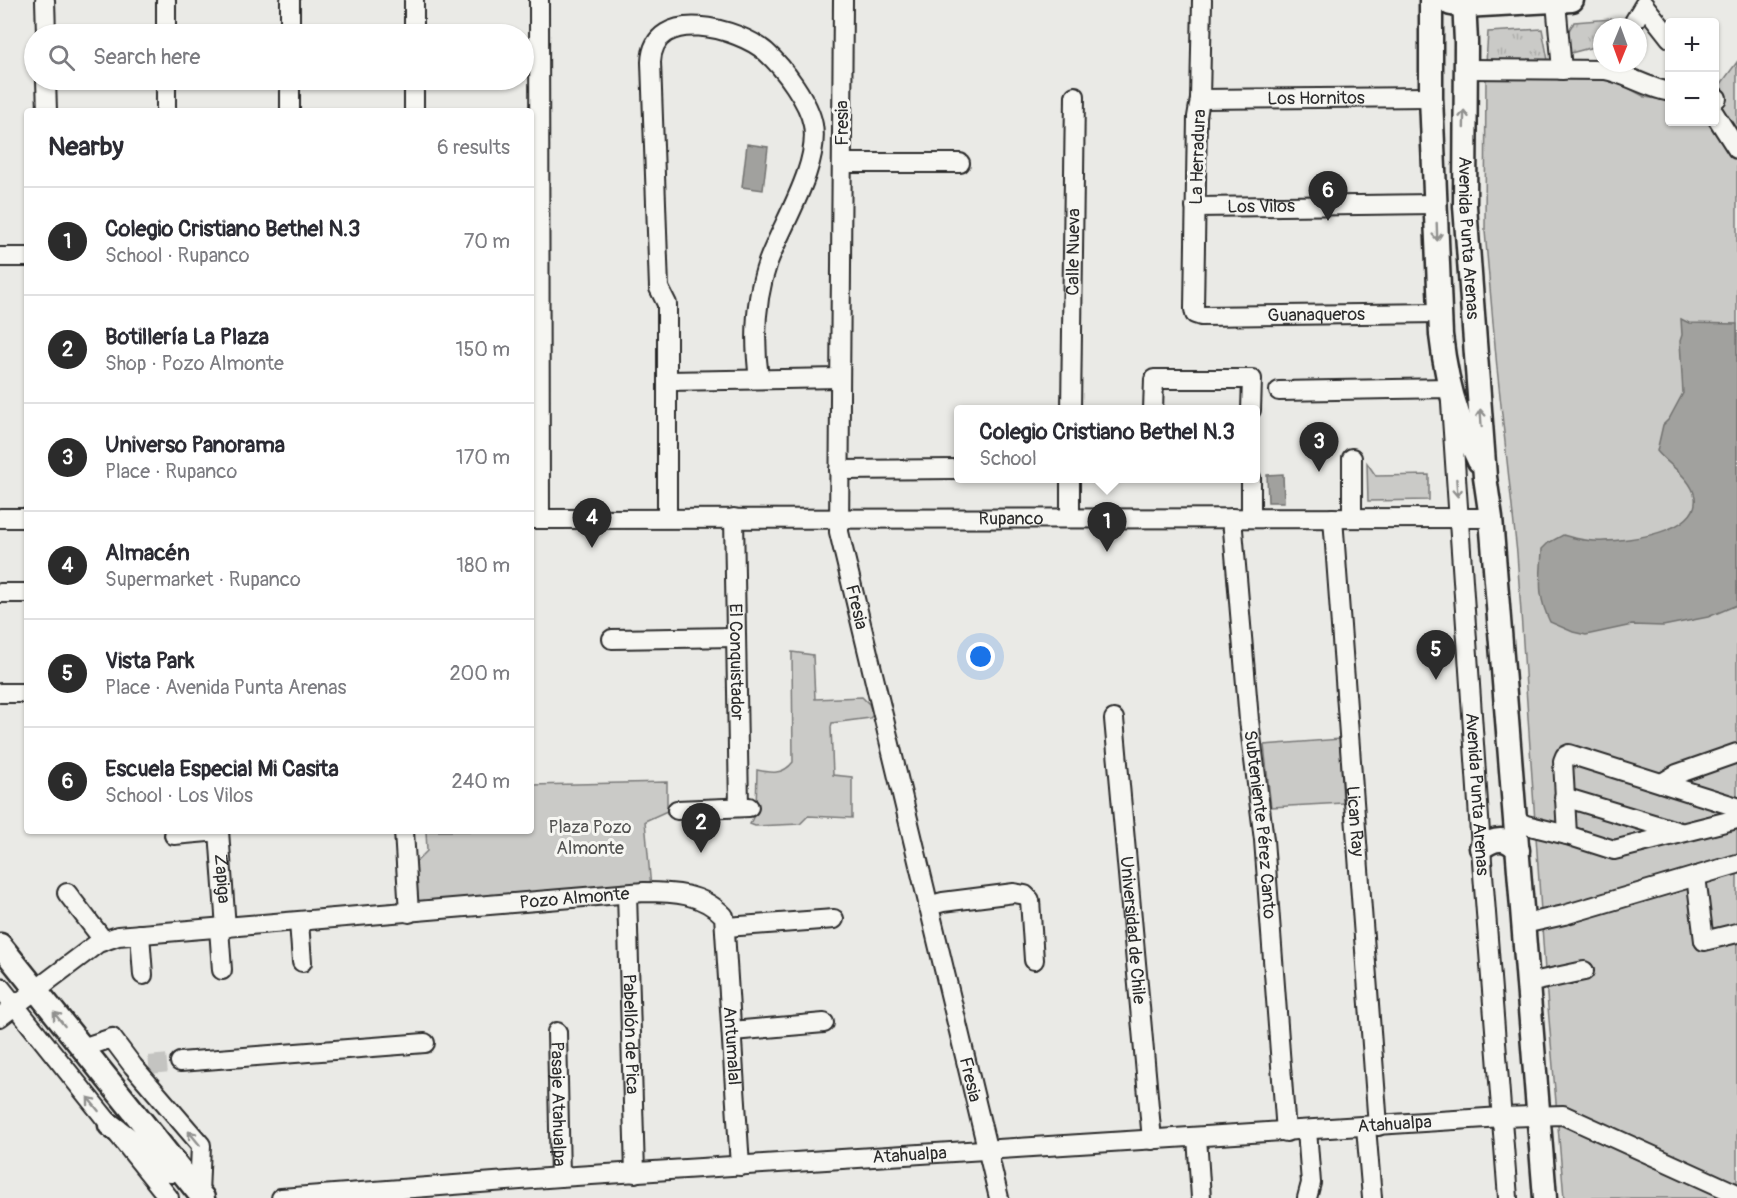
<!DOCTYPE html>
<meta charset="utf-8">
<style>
body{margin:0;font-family:Pangolin,sans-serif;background:#f2f2f3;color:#2b2b33}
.controls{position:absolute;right:18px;top:18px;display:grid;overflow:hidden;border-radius:6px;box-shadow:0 2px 4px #0004}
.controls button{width:54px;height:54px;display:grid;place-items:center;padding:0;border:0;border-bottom:2px solid #e1e1e2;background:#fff;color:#2b2b33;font:30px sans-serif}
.compass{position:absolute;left:1593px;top:18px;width:54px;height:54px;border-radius:50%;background:#fff;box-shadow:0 2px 4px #0004;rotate:181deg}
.you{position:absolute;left:981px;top:657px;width:21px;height:21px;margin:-15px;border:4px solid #fff;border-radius:50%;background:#1a73e8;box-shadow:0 0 0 9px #1a73e833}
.badge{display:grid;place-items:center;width:39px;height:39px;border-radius:50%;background:#2b2b2b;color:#fff;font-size:20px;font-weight:700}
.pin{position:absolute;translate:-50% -50px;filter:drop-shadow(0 2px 3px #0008)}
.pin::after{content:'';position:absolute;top:32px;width:21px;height:18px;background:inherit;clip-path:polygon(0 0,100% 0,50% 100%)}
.popup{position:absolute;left:954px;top:405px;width:306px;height:78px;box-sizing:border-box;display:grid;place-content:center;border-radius:6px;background:#fff;filter:drop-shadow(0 2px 4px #0005);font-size:20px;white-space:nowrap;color:#7c7c81}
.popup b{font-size:22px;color:#2b2b33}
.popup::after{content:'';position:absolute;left:50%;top:100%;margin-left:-12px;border:12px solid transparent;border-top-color:#fff}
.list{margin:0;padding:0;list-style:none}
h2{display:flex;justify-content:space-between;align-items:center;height:78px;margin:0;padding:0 24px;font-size:26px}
h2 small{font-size:20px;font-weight:400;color:#7c7c81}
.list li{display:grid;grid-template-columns:39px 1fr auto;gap:18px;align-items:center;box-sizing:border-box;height:108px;padding:0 24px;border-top:2px solid #e1e1e2}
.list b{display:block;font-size:22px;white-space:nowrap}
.list p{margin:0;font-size:20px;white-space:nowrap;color:#7c7c81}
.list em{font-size:20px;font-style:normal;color:#7c7c81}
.icon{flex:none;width:33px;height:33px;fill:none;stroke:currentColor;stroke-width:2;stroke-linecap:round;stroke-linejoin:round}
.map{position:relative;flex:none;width:1737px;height:1198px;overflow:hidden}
.search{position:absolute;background:#fff;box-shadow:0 2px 4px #0004;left:24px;top:24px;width:510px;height:66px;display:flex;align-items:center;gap:15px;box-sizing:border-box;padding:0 21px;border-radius:33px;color:#7c7c81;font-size:22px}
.panel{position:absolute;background:#fff;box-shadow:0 2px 4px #0004;left:24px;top:108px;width:510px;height:726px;border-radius:6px}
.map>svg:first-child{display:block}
.grass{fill:url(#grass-tufts);stroke:#7a7a79;stroke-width:1.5}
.green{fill:#cacac7;stroke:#7a7a79;stroke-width:1.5}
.water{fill:#a1a19e;stroke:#727270;stroke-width:1.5}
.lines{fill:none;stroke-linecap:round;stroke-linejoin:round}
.minor-tunnel{stroke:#c4c4c1;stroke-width:18;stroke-dasharray:18 9;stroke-linecap:butt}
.minor-casing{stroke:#2b2b2b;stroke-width:22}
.major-casing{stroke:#2b2b2b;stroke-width:27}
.minor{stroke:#f6f6f2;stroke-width:18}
.major{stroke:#f6f6f2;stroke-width:22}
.oneway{stroke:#90908e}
.labels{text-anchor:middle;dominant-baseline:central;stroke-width:6;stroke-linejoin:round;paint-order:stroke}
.street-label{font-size:18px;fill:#2b2b2b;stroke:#f6f6f2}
.park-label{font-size:18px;fill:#535352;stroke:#f6f6f2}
</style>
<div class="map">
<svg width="1737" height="1198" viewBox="0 0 1737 1198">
<defs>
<pattern id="grass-tufts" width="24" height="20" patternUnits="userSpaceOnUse" patternTransform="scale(1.5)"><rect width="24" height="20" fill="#cacac7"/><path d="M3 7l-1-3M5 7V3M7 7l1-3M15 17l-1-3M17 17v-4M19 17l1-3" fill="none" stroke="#aeaeab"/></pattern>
</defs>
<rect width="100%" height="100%" fill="#eaeae6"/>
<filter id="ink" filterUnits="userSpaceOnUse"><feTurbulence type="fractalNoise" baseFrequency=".0167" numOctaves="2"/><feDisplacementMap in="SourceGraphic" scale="12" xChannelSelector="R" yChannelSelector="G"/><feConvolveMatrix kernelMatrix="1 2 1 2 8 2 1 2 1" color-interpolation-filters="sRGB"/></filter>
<g filter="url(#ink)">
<g class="grass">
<polygon points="1611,19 1607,27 1602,27 1602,36 1597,46 1567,54 1566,35 1574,22"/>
<polygon points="1542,29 1548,60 1486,63 1488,32"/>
</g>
<g class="green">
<polygon points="1737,62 1737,1198 1564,1198 1545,971 1517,553 1497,368 1485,231 1486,75 1606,76 1645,97 1669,101 1670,122 1714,122 1715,92"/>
<polygon points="1367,463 1376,476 1429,475 1429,500 1368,501"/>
<path d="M 792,652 L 813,655 L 815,699 L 862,697 L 869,704 L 873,715 L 870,718 L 832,723 L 831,727 L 833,775 L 852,777 L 852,818 L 808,816 L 800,824 L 755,826 L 750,824 L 756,811 L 757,770 C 771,773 783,775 793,762 Z"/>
<polygon points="1340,739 1343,803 1271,807 1264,745"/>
<polygon points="667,782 667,811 645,821 651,888 414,904 411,867 427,851 426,831 531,831 531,785"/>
</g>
<g class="water">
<polygon points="747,144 768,147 763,190 742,187"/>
<path d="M 1681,319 L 1689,323 L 1737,324 L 1737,605 L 1708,617 L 1663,626 L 1632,625 L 1586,635 L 1573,632 L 1550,622 C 1536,593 1541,579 1542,549 L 1548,543 L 1563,535 C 1576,539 1590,542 1604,541 C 1627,541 1700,532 1695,497 C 1691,477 1669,466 1657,451 L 1663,425 L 1669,419 L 1683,393 L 1680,341 L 1682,335 Z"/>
<polygon points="1283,474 1284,502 1268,502 1267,475"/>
</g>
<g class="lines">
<polyline class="minor-tunnel" points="149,1065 180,1062"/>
<g class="minor-casing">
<g id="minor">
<polyline points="45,0 46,34"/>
<polyline points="166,0 166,34"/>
<polyline points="290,0 290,34"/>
<polyline points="414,0 414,34"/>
<polyline points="539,0 540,519"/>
<path id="s1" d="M 843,0 L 839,532 L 999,1198"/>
<path id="s2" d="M 1202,0 L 1200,99 L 1197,117 L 1194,309 L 1195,314 L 1201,316 L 1440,313"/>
<polyline points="1556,2 1562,70"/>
<polyline points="1631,27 1644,5 1670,38"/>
<path d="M 1465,69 L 1605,70 C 1627,74 1647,88 1670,92"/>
<polyline points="46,80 47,111"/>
<polyline points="166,80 166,111"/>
<polyline points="290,80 290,111"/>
<polyline points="414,80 414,111"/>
<polyline points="1714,96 1717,98 1714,101"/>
<path id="s3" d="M 1200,99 L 1431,97"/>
<polyline points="1714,113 1737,149"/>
<polyline points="842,163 960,163"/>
<path id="s4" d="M 1195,207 L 1435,204"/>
<polyline points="0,257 27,257"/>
<polyline points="667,381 840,378"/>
<path id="s5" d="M 1279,391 L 1450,388 L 1481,848 L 1508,1198"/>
<path id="s6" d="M 1071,410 L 1075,96"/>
<polyline points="1153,410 1154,379 1252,379 1251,410"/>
<polyline points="1352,458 1352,518"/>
<polyline points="839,470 958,469"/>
<polyline points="0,518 27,518"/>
<path d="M 667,518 L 667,304 L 659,288 L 651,62 C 653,5 739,28 766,52 C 784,68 809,102 813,125 C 820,166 783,222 768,262 C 755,299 754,341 759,379"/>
<path id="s7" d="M 734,518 L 739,807"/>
<polyline points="1070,518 1070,478"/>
<path id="s8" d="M 1232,518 L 1249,720 L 1264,840 L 1286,1132"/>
<polyline points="1251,518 1251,478"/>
<path id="s9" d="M 1333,518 L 1378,1126"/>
<path id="s10" d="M 531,519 L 1491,518"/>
<polyline points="0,593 27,593"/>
<polyline points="612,639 736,637"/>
<polyline points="0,693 27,693"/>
<path id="s11" d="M 1114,719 L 1152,1140"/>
<polyline points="1662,783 1677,774 1737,753"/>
<polyline points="1564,797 1680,832"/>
<polyline points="677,810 749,807"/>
<polyline points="1516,820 1526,825 1567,835 1614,850 1737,819"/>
<polyline points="404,831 409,913"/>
<path id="s12" d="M 174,835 L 219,831 L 226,928"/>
<polyline points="1567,835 1563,761 1565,756 1569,754 1737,807"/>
<polyline points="1696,876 1704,941 1737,933"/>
<polyline points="67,893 104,941"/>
<path id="s13" d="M 627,894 L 635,1173"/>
<polyline points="928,906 943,902 1014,893 1025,895 1030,900 1034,960"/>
<polyline points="299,922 302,962"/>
<polyline points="1524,924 1564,915 1737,864"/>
<polyline points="726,927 834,919"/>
<polyline points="219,928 222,970"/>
<polyline points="140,934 143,975"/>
<polyline points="1528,983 1584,971"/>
<polyline points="0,987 169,1198"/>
<path id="s14" d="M 0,1017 L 98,943 L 118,936 L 644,892 C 673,892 702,893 724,916 L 740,1166"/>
<polyline points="732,1031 824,1023"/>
<path id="s15" d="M 557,1032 L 560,1177"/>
<polyline points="82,1048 112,1038 133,1066 201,1145 199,1194"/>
<polyline points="180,1062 425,1043"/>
<polyline points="1366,1127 1372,1198"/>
<polyline points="1197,1137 1201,1198"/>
<path id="s16" d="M 281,1198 L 560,1177 L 1502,1117 L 1563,1115 L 1737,1194"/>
<polyline points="1307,1198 1311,1183 1307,1130"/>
</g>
</g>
<g class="major-casing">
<g id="major">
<path d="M 1431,0 L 1431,97 L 1441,335 C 1444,362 1449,388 1458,414 C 1463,430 1472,445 1479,461"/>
<path id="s17" d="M 1464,0 L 1466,42 L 1465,206 L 1485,477 L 1491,518 L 1545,1198"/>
<polyline points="1451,4 1464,6 1572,0"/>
<path d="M 1481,848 C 1494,838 1507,836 1518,850"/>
<polyline points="0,945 203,1198"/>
<polyline points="110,1125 170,1171"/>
</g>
</g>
<use href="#minor" class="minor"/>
<use href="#major" class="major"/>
</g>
<defs><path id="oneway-shaft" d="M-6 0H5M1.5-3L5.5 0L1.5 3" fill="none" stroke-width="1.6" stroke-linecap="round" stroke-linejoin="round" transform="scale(1.5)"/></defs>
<g class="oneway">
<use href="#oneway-shaft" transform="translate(1464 119) rotate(-89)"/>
<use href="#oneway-shaft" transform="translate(1437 232) rotate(88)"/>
<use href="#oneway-shaft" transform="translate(1481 418) rotate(-94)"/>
<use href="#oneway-shaft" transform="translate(1457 488) rotate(86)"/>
<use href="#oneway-shaft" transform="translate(59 1019) rotate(-129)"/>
<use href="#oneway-shaft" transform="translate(93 1104) rotate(-129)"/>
<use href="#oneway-shaft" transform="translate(194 1138) rotate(-129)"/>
</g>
</g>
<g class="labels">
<g class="street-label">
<text stroke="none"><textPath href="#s3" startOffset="116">Los Hornitos</textPath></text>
<text transform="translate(842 123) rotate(-90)">Fresia</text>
<text transform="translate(1198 157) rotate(-88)">La Herradura</text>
<text stroke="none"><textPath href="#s4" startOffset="66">Los Vilos</textPath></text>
<text stroke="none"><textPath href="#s17" startOffset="238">Avenida Punta Arenas</textPath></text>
<text stroke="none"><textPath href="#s6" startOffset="158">Calle Nueva</textPath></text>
<text stroke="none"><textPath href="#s2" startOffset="436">Guanaqueros</textPath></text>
<text stroke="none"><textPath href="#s10" startOffset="480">Rupanco</textPath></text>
<text stroke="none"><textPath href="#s1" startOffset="609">Fresia</textPath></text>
<text stroke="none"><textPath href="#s7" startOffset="144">El Conquistador</textPath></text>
<text stroke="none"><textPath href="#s5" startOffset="578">Avenida Punta Arenas</textPath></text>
<text stroke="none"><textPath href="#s9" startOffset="304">Lican Ray</textPath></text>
<text stroke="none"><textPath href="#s8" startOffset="308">Subteniente Pérez Canto</textPath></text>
<text stroke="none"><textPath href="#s12" startOffset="93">Zapiga</textPath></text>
<text stroke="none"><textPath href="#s14" startOffset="602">Pozo Almonte</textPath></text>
<text stroke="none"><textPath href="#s11" startOffset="212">Universidad de Chile</textPath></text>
<text stroke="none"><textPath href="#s13" startOffset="140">Pabellón de Pica</textPath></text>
<text stroke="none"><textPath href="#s14" startOffset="888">Antumalal</textPath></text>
<text stroke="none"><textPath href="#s1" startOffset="1095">Fresia</textPath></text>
<text stroke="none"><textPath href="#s15" startOffset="72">Pasaje Atahualpa</textPath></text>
<text stroke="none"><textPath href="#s16" startOffset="1116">Atahualpa</textPath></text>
<text stroke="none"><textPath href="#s16" startOffset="630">Atahualpa</textPath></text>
</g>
<g class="park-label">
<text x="590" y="827">Plaza Pozo<tspan x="590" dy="21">Almonte</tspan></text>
</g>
</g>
</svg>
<div class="controls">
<button>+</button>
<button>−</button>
</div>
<svg class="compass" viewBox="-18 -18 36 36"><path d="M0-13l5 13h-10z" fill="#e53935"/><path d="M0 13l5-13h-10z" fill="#7c7c81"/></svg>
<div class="you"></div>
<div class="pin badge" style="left:1107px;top:552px">1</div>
<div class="popup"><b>Colegio Cristiano Bethel N.3</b>School</div>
<div class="pin badge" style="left:701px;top:853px">2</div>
<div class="pin badge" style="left:1319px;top:472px">3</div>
<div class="pin badge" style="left:592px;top:548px">4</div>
<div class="pin badge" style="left:1436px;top:680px">5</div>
<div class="pin badge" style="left:1328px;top:221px">6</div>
<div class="search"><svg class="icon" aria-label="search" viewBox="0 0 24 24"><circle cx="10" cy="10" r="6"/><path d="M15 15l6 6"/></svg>Search here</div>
<section class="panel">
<h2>Nearby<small>6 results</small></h2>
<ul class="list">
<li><span class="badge">1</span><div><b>Colegio Cristiano Bethel N.3</b><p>School · Rupanco</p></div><em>70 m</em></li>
<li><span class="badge">2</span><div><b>Botillería La Plaza</b><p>Shop · Pozo Almonte</p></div><em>150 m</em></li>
<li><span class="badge">3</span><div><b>Universo Panorama</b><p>Place · Rupanco</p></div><em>170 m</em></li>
<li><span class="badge">4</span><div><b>Almacén</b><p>Supermarket · Rupanco</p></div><em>180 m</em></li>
<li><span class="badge">5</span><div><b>Vista Park</b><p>Place · Avenida Punta Arenas</p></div><em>200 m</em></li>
<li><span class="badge">6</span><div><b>Escuela Especial Mi Casita</b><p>School · Los Vilos</p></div><em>240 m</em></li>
</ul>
</section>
</div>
